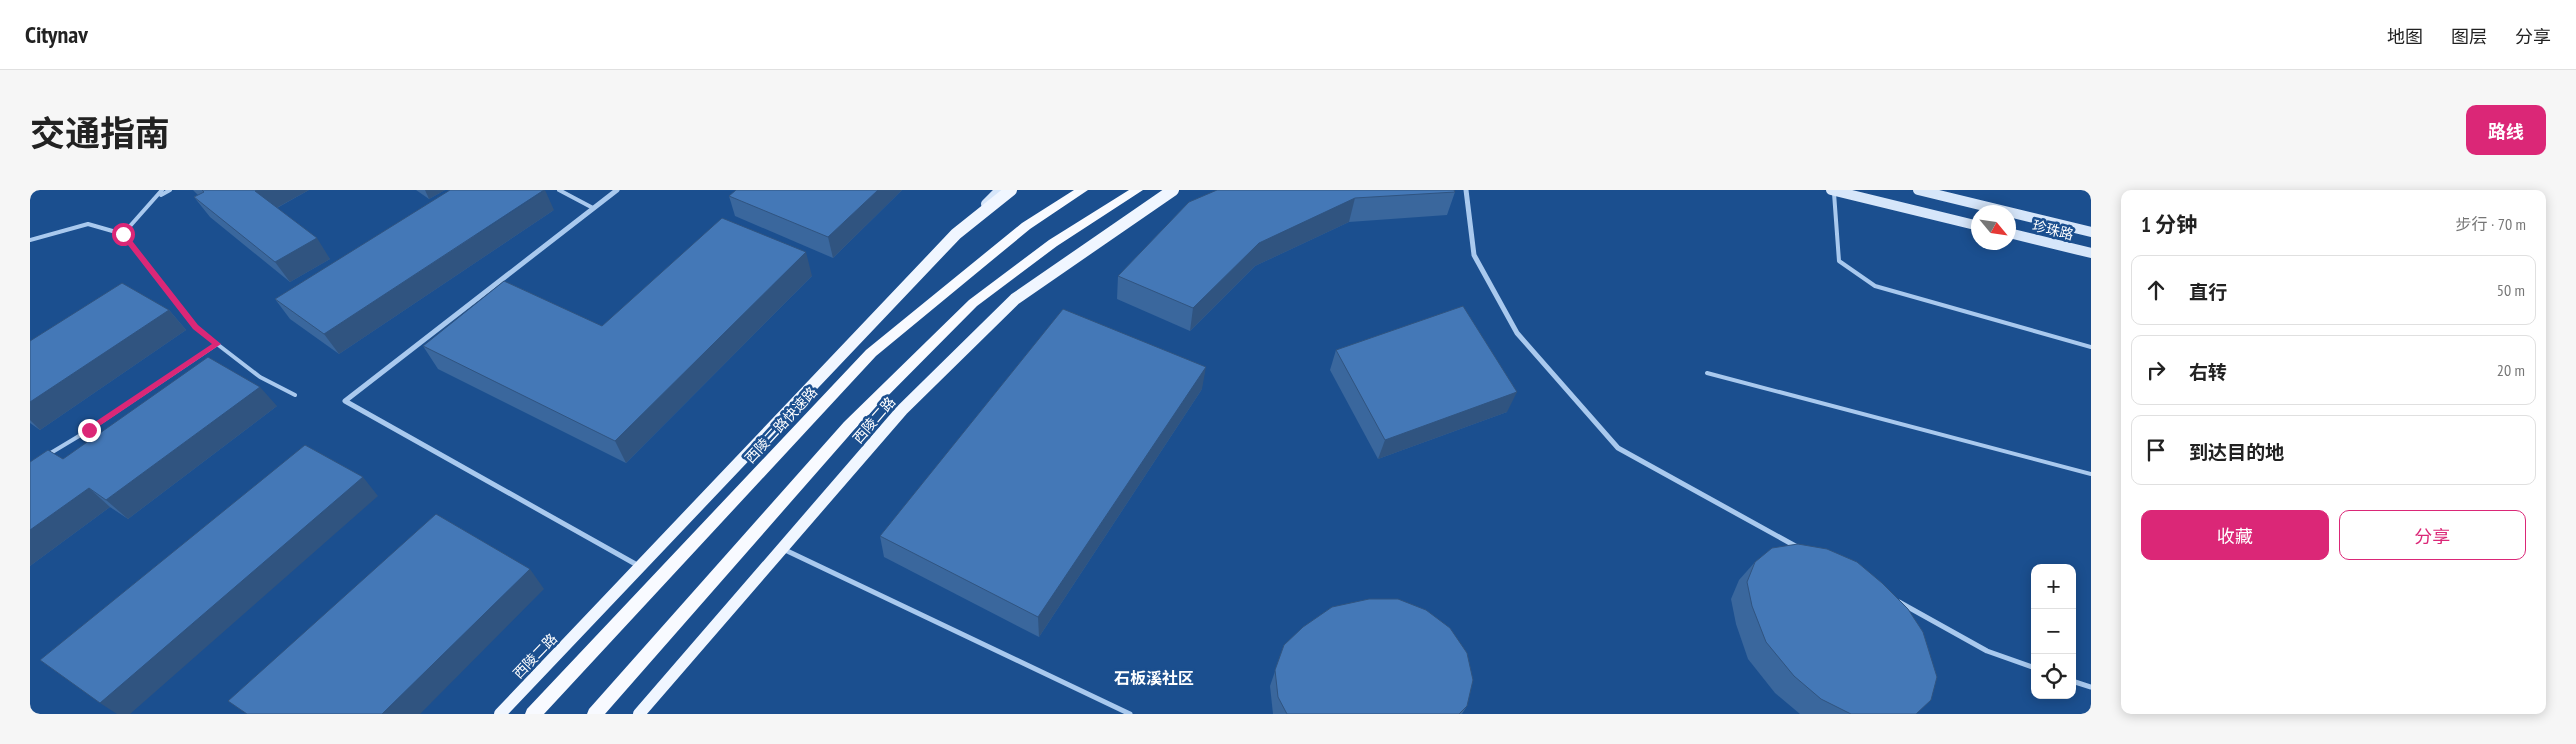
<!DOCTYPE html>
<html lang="zh">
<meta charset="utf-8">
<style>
body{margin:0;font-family:"PT Sans Narrow","Noto Sans SC",sans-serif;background:#f6f6f6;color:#222}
.controls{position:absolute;right:15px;bottom:15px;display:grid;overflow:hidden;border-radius:10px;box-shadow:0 2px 12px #0003}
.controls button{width:45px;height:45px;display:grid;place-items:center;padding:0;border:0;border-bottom:1px solid #e0e0e0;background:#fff;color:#222;font:25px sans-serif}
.compass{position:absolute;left:1941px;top:15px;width:45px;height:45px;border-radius:50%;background:#fff;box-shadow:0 2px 12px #0003;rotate:119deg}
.stop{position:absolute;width:15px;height:15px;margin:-11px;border:4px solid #db2777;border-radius:50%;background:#fff}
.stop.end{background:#db2777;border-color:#fff;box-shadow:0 1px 5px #0008}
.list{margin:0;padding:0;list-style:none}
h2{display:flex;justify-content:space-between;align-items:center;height:65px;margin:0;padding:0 20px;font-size:21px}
h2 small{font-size:16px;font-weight:400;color:#767676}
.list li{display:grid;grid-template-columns:32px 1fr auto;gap:15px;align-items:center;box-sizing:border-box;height:70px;margin:0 10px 10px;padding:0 10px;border:1px solid #e0e0e0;border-radius:10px}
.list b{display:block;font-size:19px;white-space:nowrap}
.list em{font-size:16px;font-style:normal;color:#767676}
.actions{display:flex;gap:10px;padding:15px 20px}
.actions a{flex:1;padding:11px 0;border:1px solid #db2777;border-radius:10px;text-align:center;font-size:18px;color:#db2777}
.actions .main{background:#db2777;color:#fff}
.icon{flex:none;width:28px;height:28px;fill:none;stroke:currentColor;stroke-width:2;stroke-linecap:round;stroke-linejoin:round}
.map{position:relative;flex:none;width:2061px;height:524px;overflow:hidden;border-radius:10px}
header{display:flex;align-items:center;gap:30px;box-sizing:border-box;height:70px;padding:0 25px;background:#fff;border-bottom:1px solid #e0e0e0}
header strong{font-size:24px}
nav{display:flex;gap:28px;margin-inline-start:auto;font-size:18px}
.intro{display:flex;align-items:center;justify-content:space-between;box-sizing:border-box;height:120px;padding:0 30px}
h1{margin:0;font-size:35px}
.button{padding:12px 22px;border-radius:10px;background:#db2777;color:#fff;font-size:18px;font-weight:700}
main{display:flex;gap:30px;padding:0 30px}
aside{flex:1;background:#fff;border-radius:10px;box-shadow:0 2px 12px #0003}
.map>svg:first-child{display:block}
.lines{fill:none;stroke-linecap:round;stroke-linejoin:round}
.service{stroke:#a9c9ee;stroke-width:4}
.minor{stroke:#a9c9ee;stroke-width:5}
.secondary{stroke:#d6e6fa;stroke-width:10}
.primary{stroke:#f0f6ff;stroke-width:12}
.trunk{fill:#f8faff;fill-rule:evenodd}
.wall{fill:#3a679d}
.shaded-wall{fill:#305480}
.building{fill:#4478b7;stroke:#305480}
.route{fill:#db2777}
.labels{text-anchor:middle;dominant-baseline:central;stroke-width:5;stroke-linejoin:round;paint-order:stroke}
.street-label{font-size:14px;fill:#fff;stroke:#1b4f8f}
.quarter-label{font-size:16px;font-weight:bold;fill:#fff;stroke:#1b4f8f}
</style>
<header>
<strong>Citynav</strong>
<nav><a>地图</a><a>图层</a><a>分享</a></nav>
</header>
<div class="intro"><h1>交通指南</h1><a class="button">路线</a></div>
<main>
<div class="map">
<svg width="2061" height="524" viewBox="0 0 2061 524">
<rect width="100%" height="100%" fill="#1b4f8f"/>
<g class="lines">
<g class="service">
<polyline points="529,0 563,18"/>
<polyline points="1804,3 1809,71 1845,96 2061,157"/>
<polyline points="131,5 140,0"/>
<polyline points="93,44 132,0"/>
<polyline points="0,50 58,34 93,44 165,137 230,187 265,205"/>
<polyline points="1677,183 2061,284"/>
<polyline points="19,264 59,240 187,154"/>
</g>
<g class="minor">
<polyline points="587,0 315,211 609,376"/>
<polyline points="1436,0 1444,65 1487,143 1588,258 1769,358"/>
<polyline points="753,359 1100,524"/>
<polyline points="1869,412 1957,461 2005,478"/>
<polyline points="2042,491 2061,497"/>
</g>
<g class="secondary">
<polyline points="1801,0 1949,36"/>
<polyline points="1888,0 2061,42"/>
<polyline points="956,14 970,0"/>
<polyline points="1979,43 2061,63"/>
</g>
<g class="primary">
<polyline points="470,524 926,44 981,0"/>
<polyline points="609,524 872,220 985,109 1143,0"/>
</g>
<g class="trunk">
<polygon points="1044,0 1058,0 1000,39 846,166 514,524 495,524 497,519 836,160 992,33"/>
<polygon points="1099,0 1113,0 1027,56 947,116 824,240 575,524 557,524 559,519 814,232 939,110 1019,50"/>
</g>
</g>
<g class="wall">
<polygon points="163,0 279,0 247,18 300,69 260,92 180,27 164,7 168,5"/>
<polygon points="386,0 415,0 399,9"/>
<polygon points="872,0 803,68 705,26 699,6"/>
<polygon points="1425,2 1417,25 1319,32 1225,76 1160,141 1087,109 1088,86 1159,12"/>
<polygon points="524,20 309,164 260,129 245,109"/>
<polygon points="782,86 596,273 408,179 393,156 572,136"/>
<polygon points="139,120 156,140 10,240 0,233 0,151"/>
<polygon points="1306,160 1477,222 1348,269 1300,180"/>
<polygon points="1172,199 1009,447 854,367 850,346"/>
<polygon points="247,216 98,329 80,317 0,376 0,272 33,269"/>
<polygon points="1725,372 1886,524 1770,524 1745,503 1718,469 1706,434 1701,409 1709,390"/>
<polygon points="1254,455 1437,516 1432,524 1243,524 1240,496"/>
</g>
<g class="shaded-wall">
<polygon points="227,0 279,0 239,22 225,1"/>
<polygon points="395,0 415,0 399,9"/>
<polygon points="515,0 524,20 309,164 294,144"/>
<polygon points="848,0 872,0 803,68 798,47"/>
<polygon points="1325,8 1319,32 1225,76 1160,141 1163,118 1229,53"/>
<polygon points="287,48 300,69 260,92 245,72"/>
<polygon points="776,62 782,86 596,273 585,251"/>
<polygon points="139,120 156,140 10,240 0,230 0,212"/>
<polygon points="1176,177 1172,199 1009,447 1008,427"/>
<polygon points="230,197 247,216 98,329 76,310"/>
<polygon points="1487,202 1477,222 1348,269 1355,250"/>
<polygon points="333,287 348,306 100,524 87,524 70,513"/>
<polygon points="59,298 80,317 0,376 0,340"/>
<polygon points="500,379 514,399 390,524 352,524"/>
</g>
<g class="building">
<polygon points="172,0 227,0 225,1 287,48 245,72 164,7 174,2"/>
<polygon points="420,0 514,0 294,144 245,109"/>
<polygon points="706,0 848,0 798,47 699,6"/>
<polygon points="1187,0 1424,0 1425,2 1325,8 1229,53 1163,118 1088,86 1159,12"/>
<polygon points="692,28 776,62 585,251 393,156 474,91 572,136"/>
<polygon points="92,93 139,120 0,212 0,151"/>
<polygon points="1433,116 1487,202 1355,250 1306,160"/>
<polygon points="1033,119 1176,177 1008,427 850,346"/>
<polygon points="178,167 230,197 76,310 59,298 0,340 0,272 18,260 33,269"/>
<polygon points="275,255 333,287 70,513 10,470"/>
<polygon points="406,324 500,379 352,524 217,524 198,511"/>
<polygon points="1768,354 1797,359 1827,372 1852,393 1878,419 1893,442 1907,487 1901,510 1886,524 1821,524 1791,509 1764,486 1736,452 1722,416 1717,392 1725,372 1742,358"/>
<polygon points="1339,409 1368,409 1396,420 1420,438 1437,463 1443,490 1437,516 1429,524 1257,524 1248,507 1245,480 1254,455 1273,437 1302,417"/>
</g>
<polygon class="route" points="91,43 96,43 168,135 191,154 59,243 56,242 56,238 182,154 163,139 91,46"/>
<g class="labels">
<g class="street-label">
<text transform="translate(2023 40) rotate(14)">珍珠路</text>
<text transform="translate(844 230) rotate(-49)">西陵二路</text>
<text transform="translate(751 235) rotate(-47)">西陵二路快速路</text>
<text transform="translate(505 466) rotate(-46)">西陵二路</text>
</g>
<g class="quarter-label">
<text x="1124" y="488">石板溪社区</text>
</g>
</g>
</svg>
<div class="controls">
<button>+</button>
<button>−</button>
<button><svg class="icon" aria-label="locate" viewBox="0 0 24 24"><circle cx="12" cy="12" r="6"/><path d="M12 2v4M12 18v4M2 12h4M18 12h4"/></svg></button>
</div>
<svg class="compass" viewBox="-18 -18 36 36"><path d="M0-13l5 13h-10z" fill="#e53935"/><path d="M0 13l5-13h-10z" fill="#767676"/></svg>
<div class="stop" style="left:93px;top:44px"></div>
<div class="stop end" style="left:59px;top:240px"></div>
</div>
<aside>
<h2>1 分钟<small>步行 · 70 m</small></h2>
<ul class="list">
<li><svg class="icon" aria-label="ahead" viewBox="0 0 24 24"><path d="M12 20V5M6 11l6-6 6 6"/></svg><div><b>直行</b></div><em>50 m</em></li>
<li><svg class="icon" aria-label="right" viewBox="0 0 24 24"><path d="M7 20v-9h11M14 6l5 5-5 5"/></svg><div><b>右转</b></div><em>20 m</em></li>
<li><svg class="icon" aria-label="arrive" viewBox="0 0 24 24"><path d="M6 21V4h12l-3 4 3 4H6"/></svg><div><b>到达目的地</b></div></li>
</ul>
<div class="actions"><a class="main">收藏</a><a>分享</a></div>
</aside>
</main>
